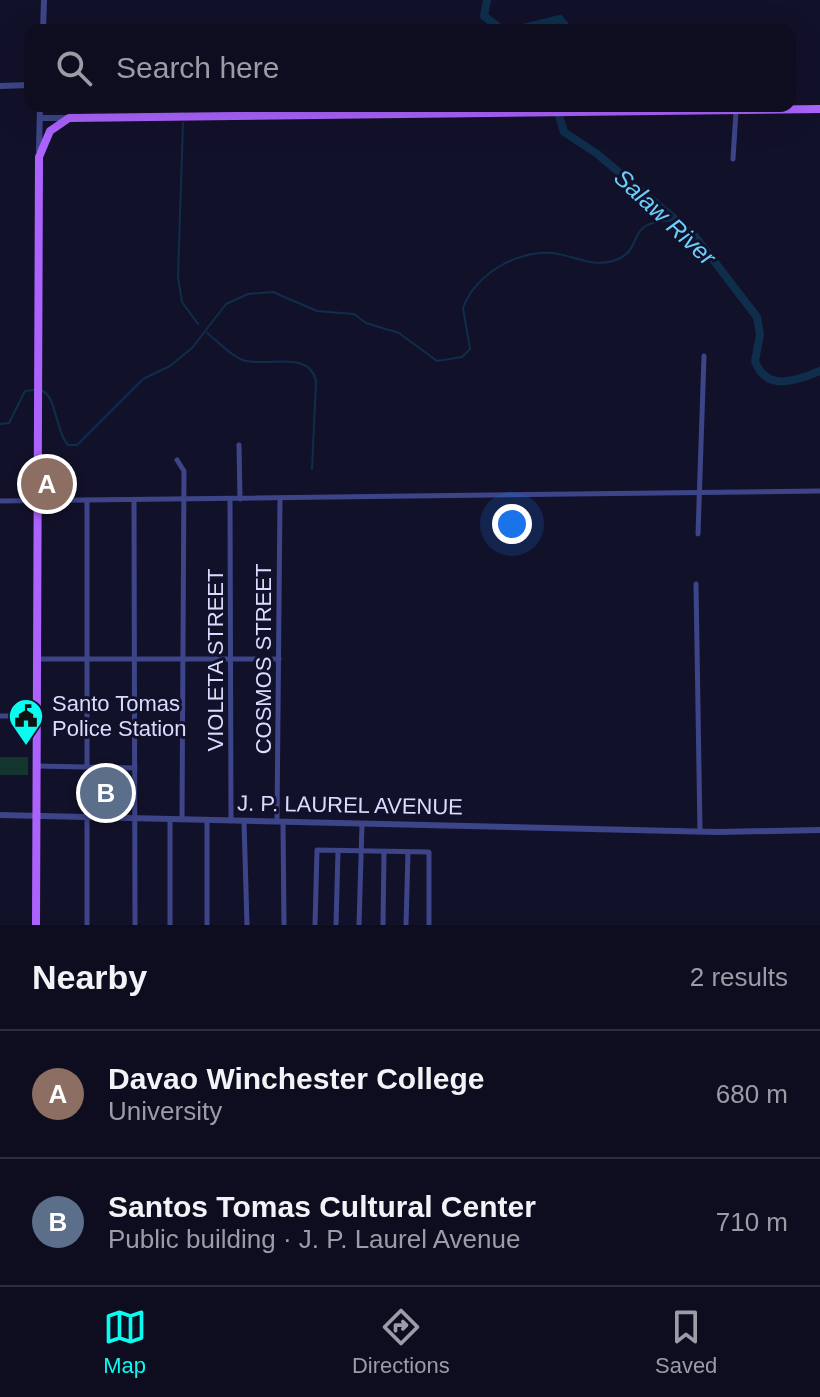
<!DOCTYPE html>
<meta charset="utf-8">
<style>
body{margin:0;font-family:Arial,sans-serif;background:#1c1b2d;color:#f1f3f6}
.you{position:absolute;left:512px;top:524px;width:28px;height:28px;margin:-20px;border:6px solid #fff;border-radius:50%;background:#1a73e8;box-shadow:0 0 0 12px #1a73e833}
.badge{display:grid;place-items:center;width:52px;height:52px;border-radius:50%;background:#09fcf0;color:#fff;font-size:26px;font-weight:700}
.pin{position:absolute;translate:-50% -50%;border:4px solid #fff;box-shadow:0 2px 8px #0006}
.list{margin:0;padding:0;list-style:none}
h2{display:flex;justify-content:space-between;align-items:center;height:104px;margin:0;padding:0 32px;font-size:34px}
h2 small{font-size:26px;font-weight:400;color:#9b9ca5}
.list li{display:grid;grid-template-columns:52px 1fr auto;gap:24px;align-items:center;box-sizing:border-box;height:128px;padding:0 32px;border-top:2px solid #2e2d3e}
.list b{display:block;font-size:30px;white-space:nowrap}
.list p{margin:0;font-size:26px;white-space:nowrap;color:#9b9ca5}
.list em{font-size:26px;font-style:normal;color:#9b9ca5}
.icon{flex:none;width:44px;height:44px;fill:none;stroke:currentColor;stroke-width:2;stroke-linecap:round;stroke-linejoin:round}
.map{position:relative;flex:none;width:820px;height:925px;overflow:hidden}
.search{position:absolute;background:#0e0d20;box-shadow:0 8px 32px #0002;left:24px;right:24px;top:24px;height:88px;display:flex;align-items:center;gap:20px;box-sizing:border-box;padding:0 28px;border-radius:16px;color:#9b9ca5;font-size:30px}
.sheet{height:360px;background:#0e0d20}
nav{display:flex;justify-content:space-around;align-items:center;box-sizing:border-box;height:112px;border-top:2px solid #2e2d3e;background:#0e0d20;font-size:22px;color:#9b9ca5}
nav a{display:grid;justify-items:center;gap:4px}
nav .on{color:#09fcf0}
.map>svg:first-child{display:block}
.green{fill:#14342e}
.lines{fill:none;stroke-linecap:round;stroke-linejoin:round}
.stream{stroke:#0e2e4c;stroke-width:2}
.river{stroke:#0e2e4c;stroke-width:8}
.minor{stroke:#3d4588;stroke-width:5}
.tertiary{stroke:#3d4588;stroke-width:6}
.primary{stroke:#ac63fd;stroke-width:8}
.labels{text-anchor:middle;dominant-baseline:central;stroke-width:6;stroke-linejoin:round;paint-order:stroke}
.street-label{font-size:22px;fill:#dadcff;stroke:#12112a}
.poi-label{font-size:22px;fill:#dadcff;stroke:#12112a;text-anchor:start}
.water-label{font-size:24px;font-style:italic;fill:#6acffd;stroke:#12112a}
</style>
<div class="map">
<svg width="820" height="925" viewBox="0 0 820 925">
<rect width="100%" height="100%" fill="#12112a"/>
<rect class="green" x="0" y="757" width="28" height="18"/>
<g class="lines">
<g class="stream">
<polyline points="167,106 183,112"/>
<polyline points="183,123 178,277 182,302 198,324"/>
<path d="M 207,333 C 218,341 230,356 243,360 C 266,368 309,349 316,381 L 312,469"/>
<path d="M 41,390 C 57,396 55,431 68,445 L 77,445 L 143,379 L 170,366 L 192,348 L 226,304 L 248,294 L 273,292 L 317,311 L 354,314 L 366,323 L 399,333 L 437,361 L 462,357 L 470,349 L 463,308 C 475,273 522,247 558,254 C 577,257 593,267 613,261 C 649,250 619,218 680,221"/>
<polyline points="0,424 9,423 25,391 34,390"/>
</g>
<g class="river">
<polyline points="487,0 484,16 502,30"/>
<polyline points="515,30 560,19 565,25 564,30"/>
<path d="M 556,106 L 564,132 L 596,153 L 694,235 L 757,317 L 760,335 L 755,361 C 766,392 797,381 820,371"/>
</g>
<g class="minor">
<polyline points="733,159 736,111"/>
<polyline points="239,445 240,499"/>
<polyline points="177,460 184,471 182,819"/>
<polyline points="230,499 231,820"/>
<polyline points="87,500 87,766"/>
<polyline points="134,500 135,925"/>
<polyline points="0,501 820,491"/>
<polyline points="698,534 704,356"/>
<polyline points="696,584 700,832"/>
<polyline points="36,659 279,659"/>
<polyline points="0,716 35,716"/>
<polyline points="36,766 135,768"/>
<polyline points="170,819 170,925"/>
<polyline points="244,821 247,925"/>
<polyline points="277,821 280,498"/>
<polyline points="283,822 284,925"/>
<polyline points="87,925 87,817"/>
<polyline points="207,925 207,820"/>
<polyline points="315,925 317,850 429,852 429,925"/>
<polyline points="336,925 338,851"/>
<polyline points="359,925 362,824"/>
<polyline points="383,925 384,852"/>
<polyline points="406,925 408,852"/>
</g>
<g class="tertiary">
<polyline points="43,30 44,0"/>
<polyline points="0,86 30,85"/>
<polyline points="40,118 69,118"/>
<polyline points="39,150 40,106"/>
<polyline points="0,815 717,832 820,830"/>
</g>
<polyline class="primary" points="36,925 39,157 50,131 69,118 820,109"/>
</g>
<defs>
<g id="civic-pin" transform="scale(1.8)"><path d="M0 17L-7.5 6A9.5 9.5 0 1 1 7.5 6Z" fill="#09fcf0" stroke="#12112a"/><path d="M-.6-6.5H3V-4.5H.6V-3L4-1V1h2V6H-6V1h2V-1L-.6-3ZM-1.2 2.5V6h2.4V2.5Z" fill="#111"/></g>
</defs>
<g fill-rule="evenodd">
<use href="#civic-pin" x="26" y="716"/>
</g>
<g class="labels">
<g class="street-label">
<text transform="translate(263 659) rotate(-90)">COSMOS STREET</text>
<text transform="translate(215 660) rotate(-90)">VIOLETA STREET</text>
<text transform="translate(350 805) rotate(1)">J. P. LAUREL AVENUE</text>
</g>
<g class="poi-label">
<text x="52" y="703">Santo Tomas<tspan x="52" dy="25">Police Station</tspan></text>
</g>
<g class="water-label">
<text transform="translate(665 217) rotate(43)">Salaw River</text>
</g>
</g>
</svg>
<div class="you"></div>
<div class="pin badge" style="left:47px;top:484px;background:#8d6e63">A</div>
<div class="pin badge" style="left:106px;top:793px;background:#5c6f8a">B</div>
<div class="search"><svg class="icon" aria-label="search" viewBox="0 0 24 24"><circle cx="10" cy="10" r="6"/><path d="M15 15l6 6"/></svg>Search here</div>
</div>
<section class="sheet">
<h2>Nearby<small>2 results</small></h2>
<ul class="list">
<li><span class="badge" style="background:#8d6e63">A</span><div><b>Davao Winchester College</b><p>University</p></div><em>680 m</em></li>
<li><span class="badge" style="background:#5c6f8a">B</span><div><b>Santos Tomas Cultural Center</b><p>Public building · J. P. Laurel Avenue</p></div><em>710 m</em></li>
</ul>
</section>
<nav>
<a class="on"><svg class="icon" aria-label="map" viewBox="0 0 24 24"><path d="M3 6l6-2 6 2 6-2v14l-6 2-6-2-6 2zM9 4v14M15 6v14"/></svg>Map</a>
<a><svg class="icon" aria-label="directions" viewBox="0 0 24 24"><path d="M12 3l9 9-9 9-9-9zM9 14v-3h6M13 9l2 2-2 2"/></svg>Directions</a>
<a><svg class="icon" aria-label="saved" viewBox="0 0 24 24"><path d="M7 4h10v16l-5-4-5 4z"/></svg>Saved</a>
</nav>
